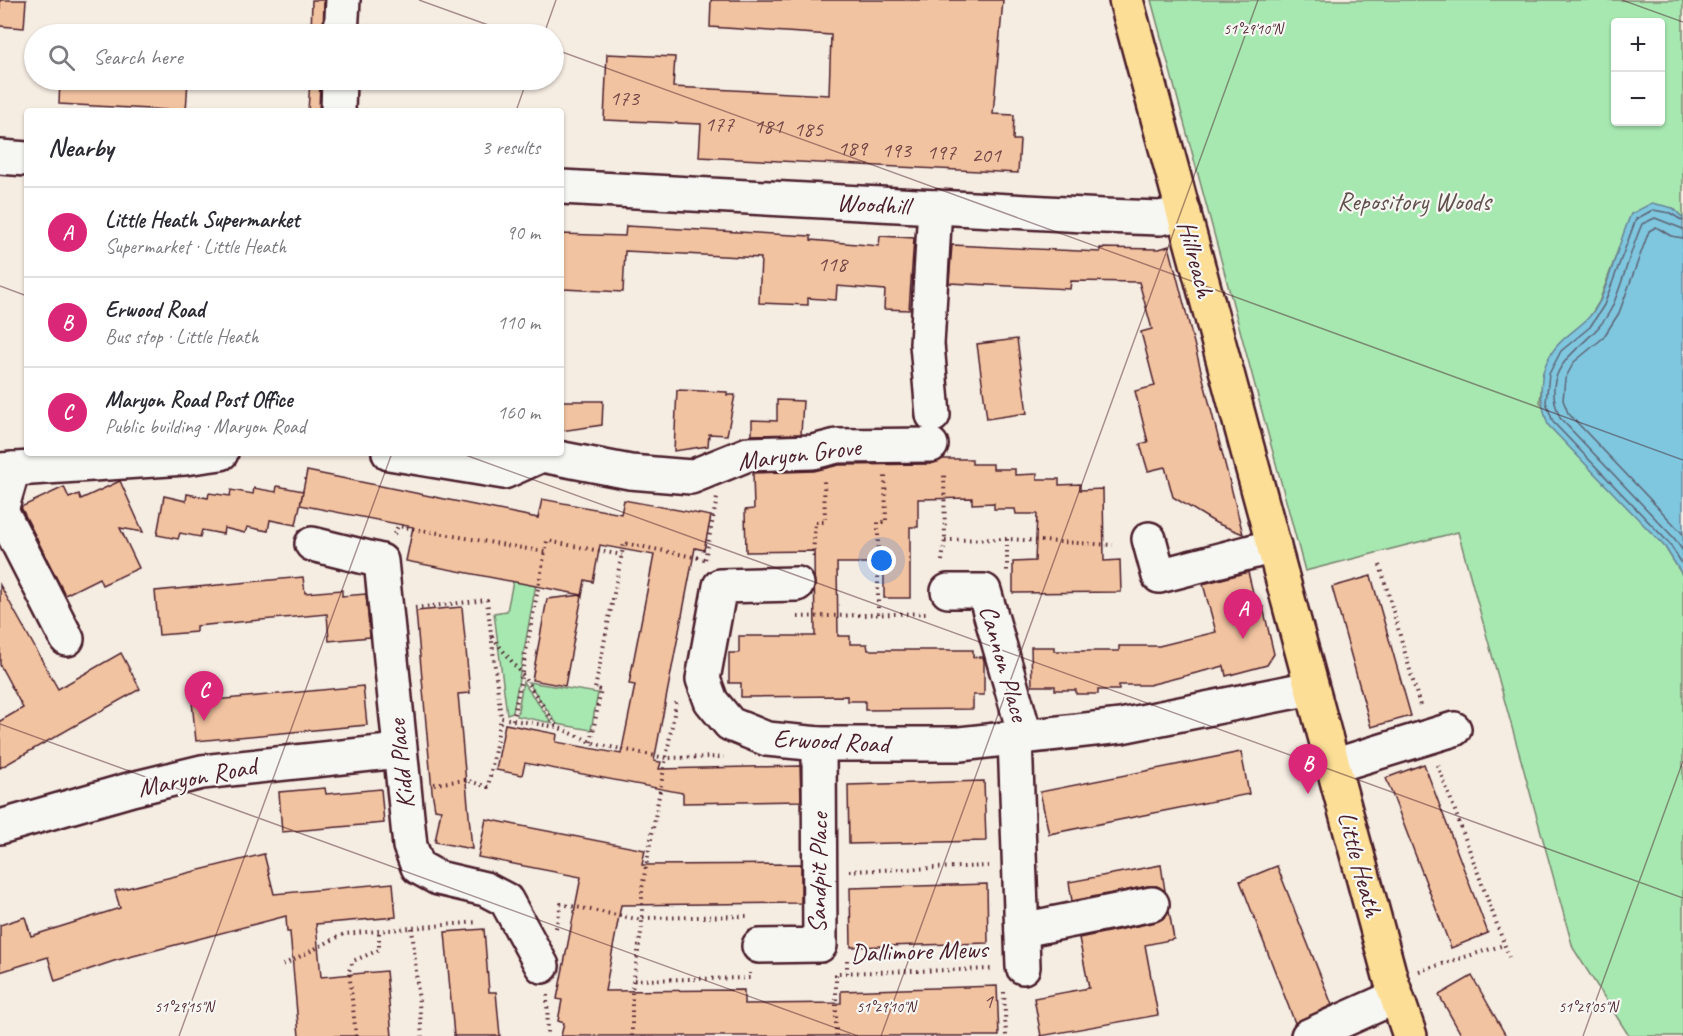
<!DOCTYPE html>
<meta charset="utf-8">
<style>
body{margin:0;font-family:Caveat,sans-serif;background:#f7f7f7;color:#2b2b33}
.controls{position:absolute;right:18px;top:18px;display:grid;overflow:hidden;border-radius:6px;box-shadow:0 2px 4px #0004}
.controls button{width:54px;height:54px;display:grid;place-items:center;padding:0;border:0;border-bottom:2px solid #e1e1e2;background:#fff;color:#2b2b33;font:30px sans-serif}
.you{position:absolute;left:882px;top:561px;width:21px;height:21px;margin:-15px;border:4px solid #fff;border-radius:50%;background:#1a73e8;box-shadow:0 0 0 9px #1a73e833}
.badge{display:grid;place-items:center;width:39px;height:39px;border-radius:50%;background:#db2777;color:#fff;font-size:20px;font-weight:700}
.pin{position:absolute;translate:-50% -50px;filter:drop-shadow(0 2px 3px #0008)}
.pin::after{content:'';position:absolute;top:32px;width:21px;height:18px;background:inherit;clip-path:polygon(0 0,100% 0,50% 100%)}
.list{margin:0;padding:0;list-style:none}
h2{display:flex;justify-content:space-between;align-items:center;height:78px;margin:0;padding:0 24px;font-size:26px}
h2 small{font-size:20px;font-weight:400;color:#7c7c81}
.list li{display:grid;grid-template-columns:39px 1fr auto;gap:18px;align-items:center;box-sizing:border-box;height:90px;padding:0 24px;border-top:2px solid #e1e1e2}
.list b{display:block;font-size:22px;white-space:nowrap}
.list p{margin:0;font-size:20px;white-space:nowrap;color:#7c7c81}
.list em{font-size:20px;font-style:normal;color:#7c7c81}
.icon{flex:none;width:33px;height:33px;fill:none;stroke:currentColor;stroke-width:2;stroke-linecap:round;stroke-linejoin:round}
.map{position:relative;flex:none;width:1683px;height:1036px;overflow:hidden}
.search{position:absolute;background:#fff;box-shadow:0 2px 4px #0004;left:24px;top:24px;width:540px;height:66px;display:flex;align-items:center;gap:15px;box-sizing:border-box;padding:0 21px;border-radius:33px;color:#7c7c81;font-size:22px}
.panel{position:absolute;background:#fff;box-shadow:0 2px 4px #0004;left:24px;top:108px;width:540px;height:348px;border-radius:6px}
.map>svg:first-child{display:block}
.green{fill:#a7e8b1;stroke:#78846e;stroke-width:1.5;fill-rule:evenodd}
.water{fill:#7ec7df;stroke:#698497;stroke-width:1.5}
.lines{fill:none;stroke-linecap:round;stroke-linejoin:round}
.shore{stroke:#5f6273;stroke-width:1.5}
.building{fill:#f2c3a1;stroke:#4a1f2b;stroke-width:1.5}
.minor-casing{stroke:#4a1f2b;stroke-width:38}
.major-casing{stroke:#4a1f2b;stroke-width:38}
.path{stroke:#4a1f2b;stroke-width:4;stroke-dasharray:1.5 4.5;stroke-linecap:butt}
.minor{stroke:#f6f6f2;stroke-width:33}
.major{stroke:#fcde96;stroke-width:33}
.ticks{fill:none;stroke:#4a1f2b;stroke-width:1.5;stroke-opacity:0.45}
.labels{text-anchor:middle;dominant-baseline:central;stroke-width:4.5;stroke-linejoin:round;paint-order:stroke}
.number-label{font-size:22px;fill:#744848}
.park-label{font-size:26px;fill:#61514c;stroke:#f6f6f2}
.street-label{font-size:26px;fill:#4a1f2b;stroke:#f6f6f2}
.ticks-label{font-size:15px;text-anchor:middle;fill:#4a1f2b;stroke:#f6f6f2;stroke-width:4.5;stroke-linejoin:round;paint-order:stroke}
</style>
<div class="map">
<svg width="1683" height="1036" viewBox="0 0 1683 1036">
<rect width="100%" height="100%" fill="#f5ece2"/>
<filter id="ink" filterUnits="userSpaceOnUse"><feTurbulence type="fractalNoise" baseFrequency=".0167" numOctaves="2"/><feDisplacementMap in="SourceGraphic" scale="12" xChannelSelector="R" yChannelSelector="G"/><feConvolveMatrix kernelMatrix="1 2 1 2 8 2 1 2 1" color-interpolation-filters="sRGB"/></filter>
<g filter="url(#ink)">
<g class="green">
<path d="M 1151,0 L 1683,0 L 1683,218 L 1673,208 L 1631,214 L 1599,302 L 1586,323 L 1556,347 L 1543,372 L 1540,402 L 1665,547 L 1683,576 L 1683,1036 L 1629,1036 L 1573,948 L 1458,532 L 1305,571 ZM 1616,22 L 1660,22 L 1660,122 L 1616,122 Z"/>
<polygon points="519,552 541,556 513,712 507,714 494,613 507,611"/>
<polygon points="523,682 552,723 517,716"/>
<polygon points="528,682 598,693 591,730 557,724"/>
</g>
<path class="water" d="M 1652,203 L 1673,208 L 1683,218 L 1683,576 L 1665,547 L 1548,425 C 1539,399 1537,370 1556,347 C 1571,329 1589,324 1600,301 C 1612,273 1619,242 1631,214 Z"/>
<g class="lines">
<g class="shore">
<polyline points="1683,221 1670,213 1653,210 1636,219 1604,305 1590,327 1561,351 1549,374 1546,402 1553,422 1669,543 1683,565"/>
<path d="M 1683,229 L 1655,218 L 1642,224 C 1630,251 1624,280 1612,307 C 1592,350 1535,359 1560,418 L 1674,538 L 1683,551"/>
<polyline points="1683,238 1671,236 1656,227 1649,231 1619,313 1603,338 1574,362 1565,379 1563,400 1568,413 1683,534"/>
</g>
</g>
<g class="building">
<polygon points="0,0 26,0 24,28 0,26"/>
<polygon points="312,0 324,0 323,34 311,34"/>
<polygon points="711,0 1003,0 993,114 1014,115 1013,140 1020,140 1018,173 699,157 701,124 604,120 607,54 675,57 673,87 829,95 831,35 710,27"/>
<polygon points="60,80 188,80 186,111 59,104"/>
<polygon points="310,80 320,80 319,111 308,111"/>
<polygon points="626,226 811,236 811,240 879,246 880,236 914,238 909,310 884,309 885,290 837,286 836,300 808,298 808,305 759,303 761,258 625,251 623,292 563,289 561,234 625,236"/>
<polygon points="952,245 1100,252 1100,248 1159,249 1169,246 1243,534 1216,523 1173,497 1165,467 1148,471 1140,444 1148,442 1135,391 1155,386 1141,332 1152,329 1139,282 1071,281 1070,289 949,283"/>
<polygon points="1017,339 1027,413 987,419 977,344"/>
<polygon points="677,390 727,392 727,395 735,395 727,435 709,434 708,446 674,451"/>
<polygon points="777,400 803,401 801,434 752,435 752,420 777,421"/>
<polygon points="561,401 603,401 602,425 561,431"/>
<polygon points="942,459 972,459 972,464 993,464 993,469 1015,469 1015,475 1037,474 1037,479 1059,479 1059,485 1080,484 1080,490 1103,489 1104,561 1120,560 1121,592 1013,593 1013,562 1035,561 1037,514 1016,514 1015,509 994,509 994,503 972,504 972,498 918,499 918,527 910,527 910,598 884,598 884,563 837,563 838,636 850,636 850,644 867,644 868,650 973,650 973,657 983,657 984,661 984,695 973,695 973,709 865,710 865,701 847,701 847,696 741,697 741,683 729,683 729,653 739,653 739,636 815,636 814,551 746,552 745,510 754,509 753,473 814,471 839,465 931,464"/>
<polygon points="307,471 538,518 542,499 621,514 624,500 711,516 704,550 695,548 654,761 661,762 659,769 800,766 801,801 683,803 683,793 525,763 522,775 496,770 505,724 557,734 556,742 621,754 635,685 629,684 654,555 600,545 593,582 585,580 565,686 532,680 547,599 582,595 406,561 413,527 300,505"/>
<polygon points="120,481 143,532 120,528 139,568 102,585 99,578 65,595 21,507 64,487 69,498 79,494 81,499"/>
<polygon points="277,486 303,491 296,525 270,520 268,531 247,527 245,533 224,528 223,534 202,530 200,537 180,533 178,539 157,535 164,496 186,501 187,494 208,498 209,493 230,496 231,490 253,494 254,488 276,492"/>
<polygon points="1248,572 1257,609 1263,607 1274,654 1267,665 1226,676 1224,666 1149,685 1119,685 1119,690 1098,690 1098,694 1076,694 1076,690 1055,690 1055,686 1032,686 1031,647 1054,647 1054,651 1119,651 1119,646 1159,646 1216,632 1203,584"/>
<polygon points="1371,576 1411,716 1371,727 1332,587"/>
<polygon points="303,577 305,593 342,590 342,596 366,594 370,637 329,641 327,614 196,626 196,632 159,635 155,591"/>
<polygon points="0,585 58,689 121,653 140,689 0,768 0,721 23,708 0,665"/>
<polygon points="462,607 470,693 458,694 472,849 435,842 441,810 435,809 432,791 416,611"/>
<polygon points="363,686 367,725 196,741 191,692 213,690 214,700"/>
<polygon points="1241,752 1249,794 1049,834 1040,792"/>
<polygon points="1424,764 1488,933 1451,948 1386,778"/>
<polygon points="984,781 986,841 849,844 848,785"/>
<polygon points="325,788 326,794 381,789 384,823 282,832 279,792"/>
<polygon points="486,819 645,850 642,865 801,864 801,903 621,905 605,991 744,990 744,1004 841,1003 841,991 997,986 999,1036 561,1036 564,1023 558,1021 562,1000 557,999 581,877 478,857"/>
<polygon points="264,854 274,894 393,883 396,917 316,924 321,977 386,971 392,1036 299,1036 290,932 287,932 286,916 114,961 55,981 48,957 0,972 0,925 25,917 31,936 120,908 115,891"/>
<polygon points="1161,865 1165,891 1157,886 1148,886 1072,901 1069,882"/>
<polygon points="1277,866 1332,1005 1295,1023 1240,881"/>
<polygon points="987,884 988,943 851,947 850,888"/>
<polygon points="1169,911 1174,939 1145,945 1158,1015 1041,1036 1034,998 1089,988 1079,938 1156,922 1164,918"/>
<polygon points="484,929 489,992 496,992 500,1036 454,1036 445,932"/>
<polygon points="1472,976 1484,997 1506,1036 1462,1036 1439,995"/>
</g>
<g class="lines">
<g class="minor-casing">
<g id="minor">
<polyline points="341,34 343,0"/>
<polyline points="338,111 339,80"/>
<polyline points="0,157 27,159"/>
<polyline points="561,187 1103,216 1160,218 1184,213"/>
<polyline points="933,415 927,344 935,207"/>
<polyline points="389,453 504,472 542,455 630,472 691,477 748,454 813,452 837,446 931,445"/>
<polyline points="13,469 1,510 67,639"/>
<polyline points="0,470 185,458 221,453"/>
<polyline points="1149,539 1159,576 1274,546"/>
<polyline points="312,544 381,561 410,846 418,867 438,878 485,889 506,900 542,966"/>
<polyline points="797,584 720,586 703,679 711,701 730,724 767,739 819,744 960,744 1121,726 1311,688"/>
<polyline points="948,591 984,591 1025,735"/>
<polyline points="1015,737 1023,967"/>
<polyline points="1333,766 1454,729"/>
<polyline points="0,827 132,789 202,772 399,751"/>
<polyline points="1022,930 1152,904"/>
<polyline points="759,946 820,945 819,744"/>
<polyline points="1308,1036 1395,997"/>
</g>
</g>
<g class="major-casing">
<polyline id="major" points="1126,0 1391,980 1410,1036"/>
</g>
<g class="path">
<polyline points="394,534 398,526 545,552"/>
<polyline points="1007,539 1007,572"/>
<polyline points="945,540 1007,539 1113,545"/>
<polyline points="813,557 815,522 825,522 824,480"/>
<polyline points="705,559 717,498"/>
<polyline points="942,561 945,540 944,473"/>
<polyline points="1380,565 1421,709"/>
<polyline points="415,608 487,600 501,718"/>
<polyline points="878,614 878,522 886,522 885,475"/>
<polyline points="798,617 926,613"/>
<polyline points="492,637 521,673 557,727"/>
<polyline points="513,720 547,541 622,555"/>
<polyline points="591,742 601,690 595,689 624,543 704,559"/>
<polyline points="1438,765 1509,957"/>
<polyline points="434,784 466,780 488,787 501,718 557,727 596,744 666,758 724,757"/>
<polyline points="849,871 989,866"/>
<polyline points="643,918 747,916"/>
<polyline points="412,928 422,1036"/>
<polyline points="556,928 561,904 642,920"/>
<polyline points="847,960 847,973"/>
<polyline points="283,965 344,934 478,922"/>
<polyline points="1419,971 1504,945"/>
<polyline points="634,980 750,978 750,973"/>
<polyline points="1004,992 1006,1036"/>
<polyline points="547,995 548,1036"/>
<polyline points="356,1036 349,971 353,961 379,950 379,931"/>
<polyline points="632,1036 632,990 642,926 642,888 677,698"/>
<polyline points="836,1036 836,973 994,969"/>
</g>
<use href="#minor" class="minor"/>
<use href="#major" class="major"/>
</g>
</g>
<path class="ticks" d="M 419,0 L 513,34M 1622,0 L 1683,22M 544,34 L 556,0M 554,49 L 1683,460M 516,111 L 527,80M 0,286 L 27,296M 460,453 L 1683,898M 0,724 L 858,1036M 179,1036 L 392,453M 881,1036 L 1258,0M 1583,1036 L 1683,761"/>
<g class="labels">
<g class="number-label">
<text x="624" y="98">173</text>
<text x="719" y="124">177</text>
<text x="768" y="126">181</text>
<text x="808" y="129">185</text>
<text x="852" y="148">189</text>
<text x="896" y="150">193</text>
<text x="941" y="152">197</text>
<text x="986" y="155">201</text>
<text x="832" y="264">118</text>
<text x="988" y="1001">1</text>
</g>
<g class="park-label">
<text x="1414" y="201">Repository Woods</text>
</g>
<g class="street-label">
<text transform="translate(873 204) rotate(3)">Woodhill</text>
<text transform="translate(1196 259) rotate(75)">Hillreach</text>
<text transform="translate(799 454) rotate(-7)">Maryon Grove</text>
<text transform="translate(1004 663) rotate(74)">Cannon Place</text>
<text transform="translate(831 741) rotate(3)">Erwood Road</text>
<text transform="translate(401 764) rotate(-96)">Kidd Place</text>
<text transform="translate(197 777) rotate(-11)">Maryon Road</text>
<text transform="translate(1360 864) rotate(75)">Little Heath</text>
<text transform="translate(818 873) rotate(-89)">Sandpit Place</text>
<text transform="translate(919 951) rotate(-2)">Dallimore Mews</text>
</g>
</g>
<g class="ticks-label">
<text x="1253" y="34">51°29'10"N</text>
<text x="184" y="1012">51°29'15"N</text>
<text x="886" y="1012">51°29'10"N</text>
<text x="1588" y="1012">51°29'05"N</text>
</g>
</svg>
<div class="controls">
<button>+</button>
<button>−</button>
</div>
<div class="you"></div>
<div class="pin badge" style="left:1243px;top:639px">A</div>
<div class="pin badge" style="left:1308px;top:794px">B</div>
<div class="pin badge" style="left:204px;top:721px">C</div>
<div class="search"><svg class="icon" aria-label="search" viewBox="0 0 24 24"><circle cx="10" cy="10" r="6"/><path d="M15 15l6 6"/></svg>Search here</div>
<section class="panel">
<h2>Nearby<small>3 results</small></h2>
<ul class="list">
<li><span class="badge">A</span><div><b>Little Heath Supermarket</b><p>Supermarket · Little Heath</p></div><em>90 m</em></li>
<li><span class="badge">B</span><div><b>Erwood Road</b><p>Bus stop · Little Heath</p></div><em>110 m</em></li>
<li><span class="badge">C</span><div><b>Maryon Road Post Office</b><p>Public building · Maryon Road</p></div><em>160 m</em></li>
</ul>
</section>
</div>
